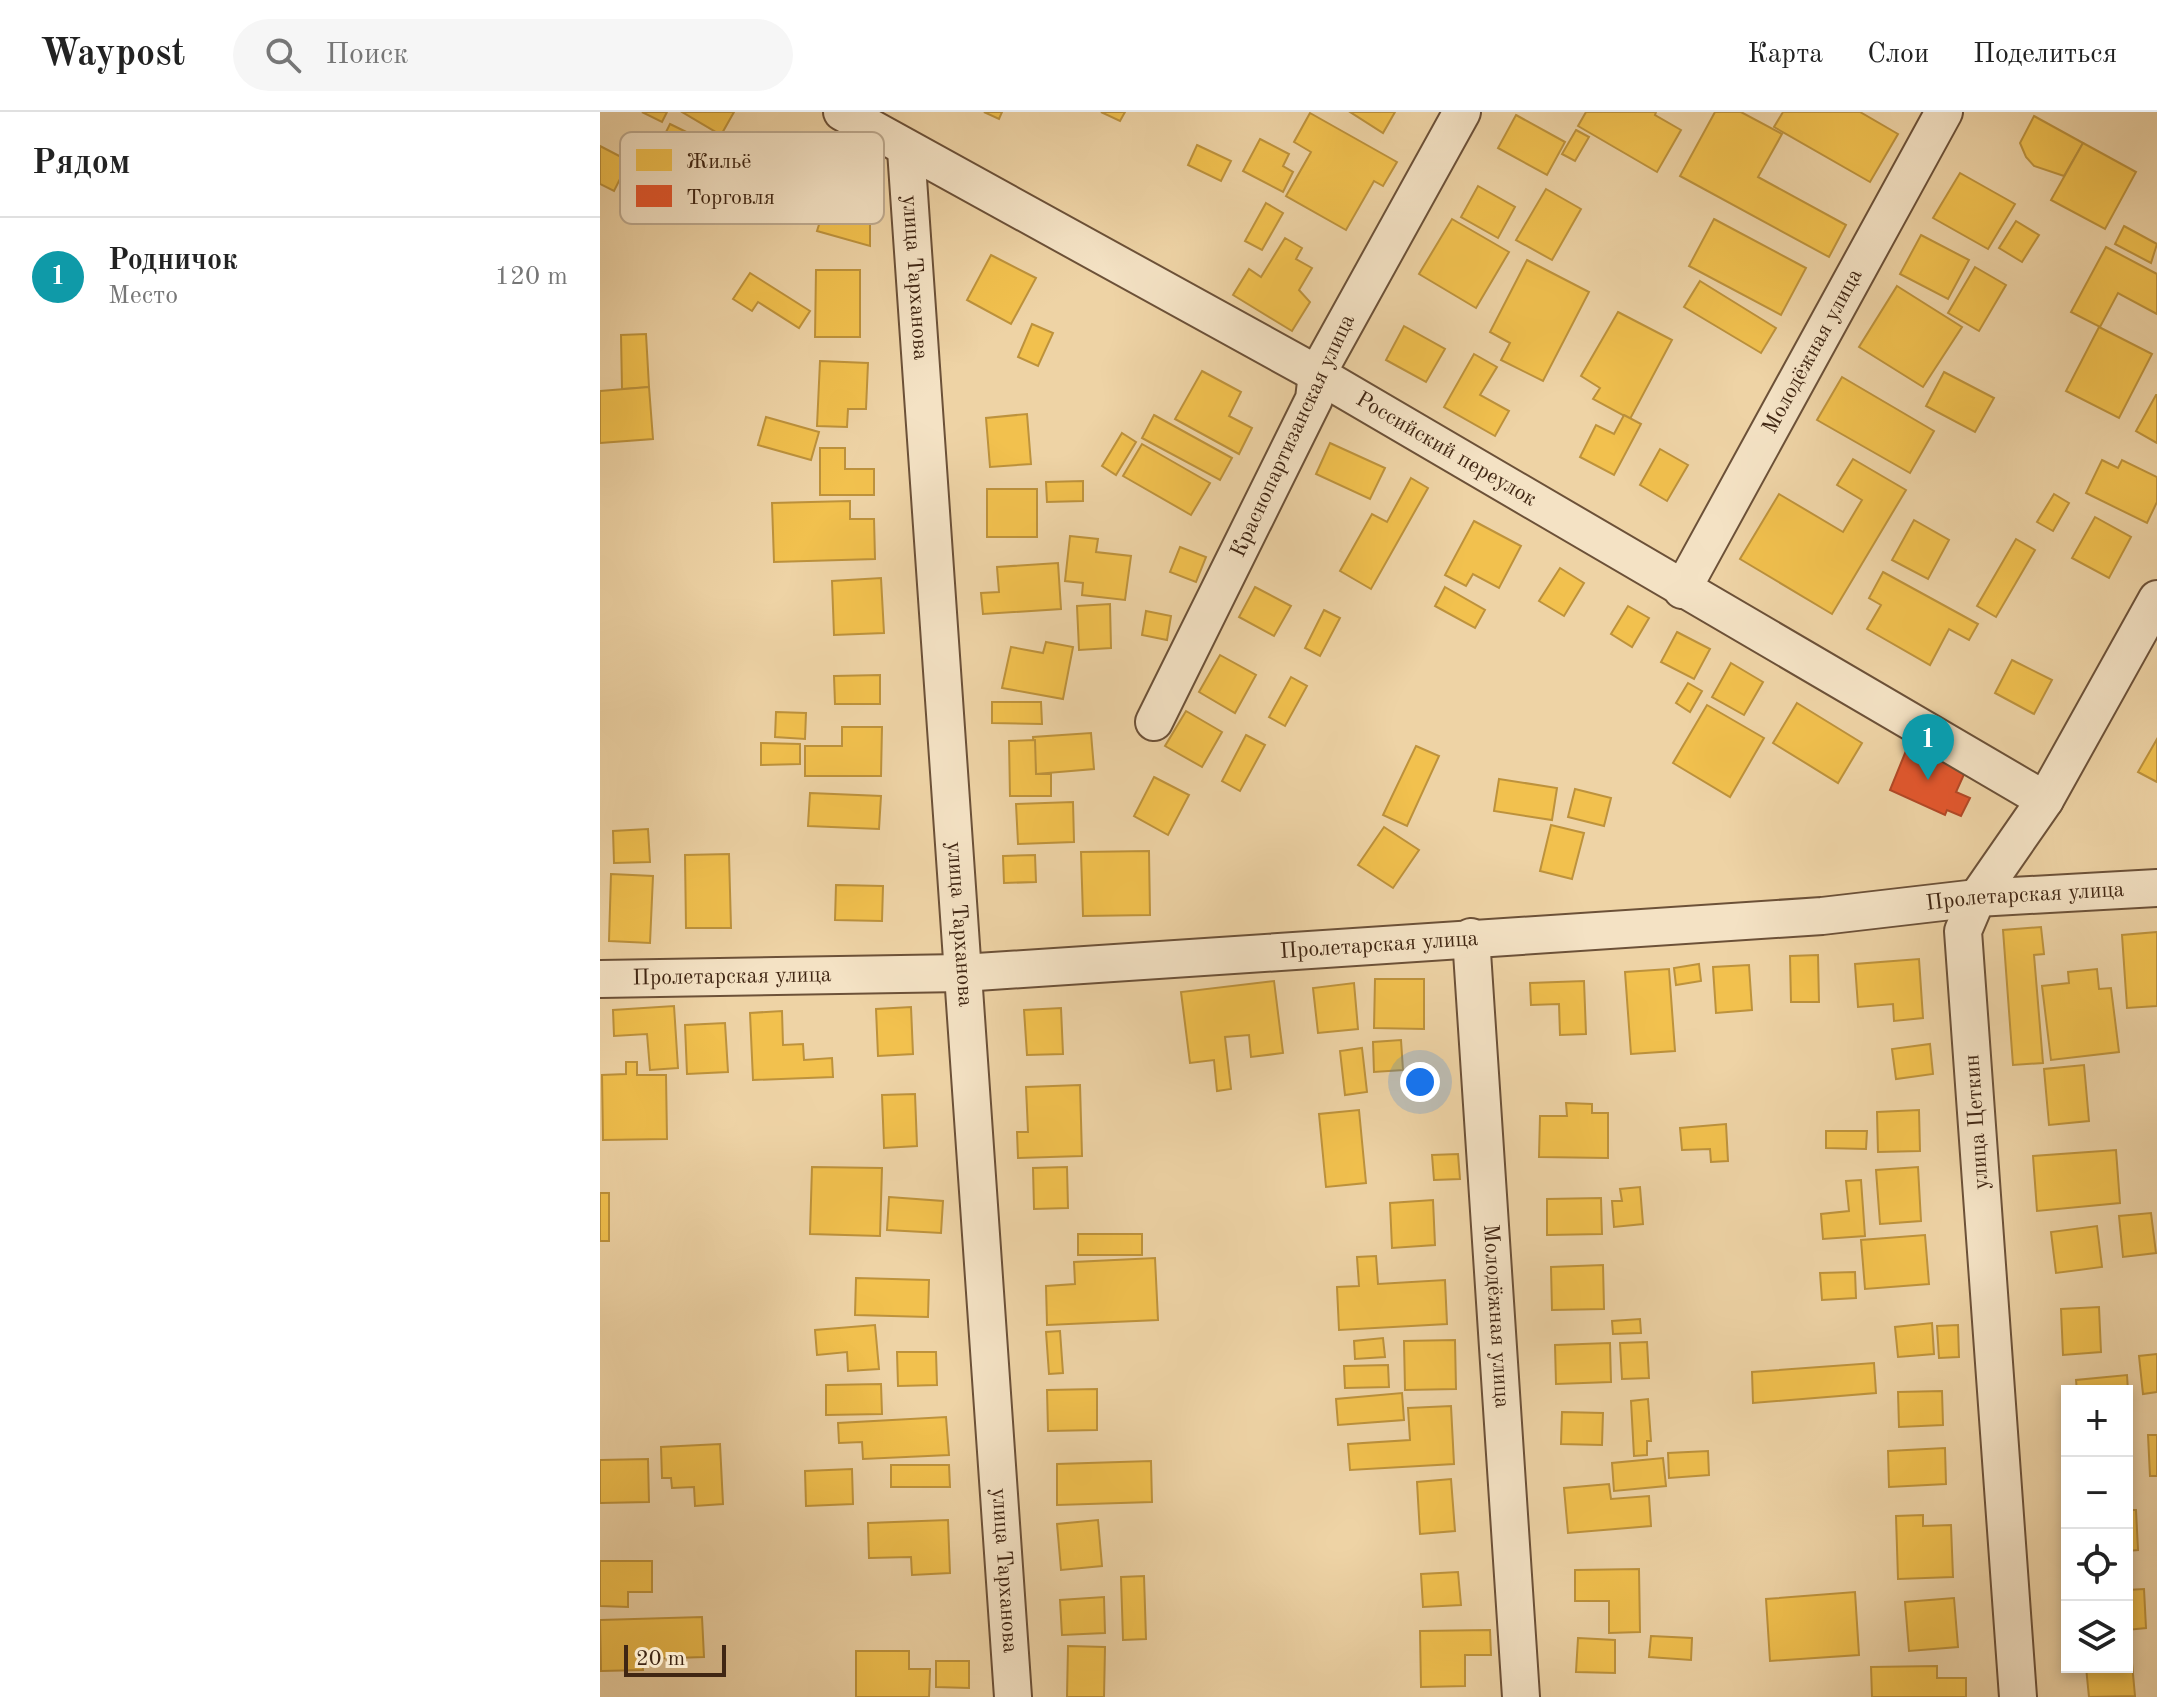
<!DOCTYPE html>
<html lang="ru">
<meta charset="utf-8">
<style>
body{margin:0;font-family:"Old Standard TT",serif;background:#f6f6f6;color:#222}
.controls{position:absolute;right:24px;bottom:24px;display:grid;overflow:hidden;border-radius:0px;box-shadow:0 4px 12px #0003}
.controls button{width:72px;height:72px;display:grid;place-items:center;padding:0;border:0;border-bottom:2px solid #e0e0e0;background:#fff;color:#222;font:40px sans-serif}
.scale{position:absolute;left:24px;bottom:20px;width:102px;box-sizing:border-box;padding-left:8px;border:4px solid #402613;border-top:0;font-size:22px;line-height:28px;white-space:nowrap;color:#402613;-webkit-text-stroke:6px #f4e2c4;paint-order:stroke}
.you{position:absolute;left:820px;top:970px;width:28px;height:28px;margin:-20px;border:6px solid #fff;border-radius:50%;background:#1a73e8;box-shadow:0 0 0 12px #1a73e833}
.badge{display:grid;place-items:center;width:52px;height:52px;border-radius:50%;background:#ea580c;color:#fff;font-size:26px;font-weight:700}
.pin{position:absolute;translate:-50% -66px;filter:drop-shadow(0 2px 4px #0008)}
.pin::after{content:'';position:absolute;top:42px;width:28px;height:24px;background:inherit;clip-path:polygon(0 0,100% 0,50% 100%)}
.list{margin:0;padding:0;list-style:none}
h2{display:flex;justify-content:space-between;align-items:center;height:104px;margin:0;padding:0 32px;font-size:34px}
h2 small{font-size:26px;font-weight:400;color:#767676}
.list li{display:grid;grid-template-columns:52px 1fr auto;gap:24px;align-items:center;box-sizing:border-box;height:120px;padding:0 32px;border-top:2px solid #e0e0e0}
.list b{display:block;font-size:30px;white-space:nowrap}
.list p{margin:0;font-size:26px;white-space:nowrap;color:#767676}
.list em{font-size:26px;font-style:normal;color:#767676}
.icon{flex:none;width:44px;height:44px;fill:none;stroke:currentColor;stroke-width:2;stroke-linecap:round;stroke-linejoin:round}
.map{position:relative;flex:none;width:1557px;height:1585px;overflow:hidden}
header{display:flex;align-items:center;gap:48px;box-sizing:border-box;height:112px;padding:0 40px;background:#fff;border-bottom:2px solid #e0e0e0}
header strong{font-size:38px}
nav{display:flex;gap:44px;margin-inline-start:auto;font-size:28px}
.search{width:560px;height:72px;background:#f6f6f6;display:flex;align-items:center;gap:20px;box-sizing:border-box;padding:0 28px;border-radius:44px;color:#767676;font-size:30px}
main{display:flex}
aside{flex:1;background:#fff}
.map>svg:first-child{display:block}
.homes{fill:#f2c14e;stroke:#bd923c;stroke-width:2}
.shops{fill:#e4572e;stroke:#b34826;stroke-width:2}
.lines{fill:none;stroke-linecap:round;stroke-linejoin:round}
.street-casing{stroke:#6c5138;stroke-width:40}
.street{stroke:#f4e2c4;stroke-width:36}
.labels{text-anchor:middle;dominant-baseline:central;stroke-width:8;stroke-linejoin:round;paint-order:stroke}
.street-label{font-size:22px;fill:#402613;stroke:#f4e2c4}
.key{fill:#f4e2c4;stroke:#beaa8f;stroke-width:2}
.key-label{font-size:22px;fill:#402613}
</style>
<header>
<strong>Waypost</strong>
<div class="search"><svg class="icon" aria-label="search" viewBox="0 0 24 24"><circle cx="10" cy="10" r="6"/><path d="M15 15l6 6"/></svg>Поиск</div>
<nav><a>Карта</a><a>Слои</a><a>Поделиться</a></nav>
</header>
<main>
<aside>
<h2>Рядом<small></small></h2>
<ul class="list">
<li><span class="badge" style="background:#0f9aa8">1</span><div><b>Родничок</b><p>Место</p></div><em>120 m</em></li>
</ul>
</aside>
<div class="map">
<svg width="1557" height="1585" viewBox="0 0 1557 1585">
<rect width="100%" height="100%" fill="#eed3a5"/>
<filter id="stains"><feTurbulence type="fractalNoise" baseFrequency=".0025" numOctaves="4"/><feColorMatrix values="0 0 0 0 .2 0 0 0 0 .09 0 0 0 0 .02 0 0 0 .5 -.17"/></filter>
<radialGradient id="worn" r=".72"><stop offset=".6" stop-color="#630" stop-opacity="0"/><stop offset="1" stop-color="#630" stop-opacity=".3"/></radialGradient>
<g class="homes">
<polygon points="42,0 67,0 62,10"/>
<polygon points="82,0 134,0 121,23"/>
<polygon points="384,0 402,0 399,7"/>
<polygon points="501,0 525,0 520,9"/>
<polygon points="750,0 795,0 783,21"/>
<polygon points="986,0 1056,0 1055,3 1081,18 1057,60 978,14"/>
<polygon points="1115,0 1141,0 1182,22 1158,65 1246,113 1229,145 1080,64"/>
<polygon points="1183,0 1260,0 1298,22 1270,70 1174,15"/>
<polygon points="710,1 797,50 783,74 774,69 746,118 686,84 711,40 694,30"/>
<polygon points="916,3 965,30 947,63 898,36"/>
<polygon points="1434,4 1483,31 1464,64 1434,54 1426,45 1420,31"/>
<polygon points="70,12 152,52 136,85 53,46"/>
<polygon points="976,18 989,25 975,49 962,42"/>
<polygon points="660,27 689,42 683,54 693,60 683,80 643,59"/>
<polygon points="1483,31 1536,60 1505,117 1451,88"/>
<polygon points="597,33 631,49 621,69 588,53"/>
<polygon points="0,34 29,49 14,79 0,72"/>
<polygon points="1360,61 1415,92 1388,137 1333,106"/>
<polygon points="270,70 270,134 217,119 232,71"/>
<polygon points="878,74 915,95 898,126 861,105"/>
<polygon points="946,77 981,97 952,148 916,128"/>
<polygon points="666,91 683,101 662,138 645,129"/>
<polygon points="852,107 909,140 876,196 819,162"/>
<polygon points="1114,107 1206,156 1181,203 1089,154"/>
<polygon points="1416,109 1439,123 1422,150 1399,136"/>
<polygon points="1524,114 1557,132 1551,151 1515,132"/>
<polygon points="1321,123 1369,148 1348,187 1300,162"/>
<polygon points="685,126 702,136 696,147 712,156 699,178 710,190 692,219 633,183 649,157 661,165"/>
<polygon points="1506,135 1557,162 1557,202 1518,181 1500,215 1471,200"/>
<polygon points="391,143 436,166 411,212 367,188"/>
<polygon points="927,148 989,180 943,269 901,248 910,231 890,220"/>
<polygon points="1375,155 1406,173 1379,219 1348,201"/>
<polygon points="216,158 260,158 260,225 215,225"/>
<polygon points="150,161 210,199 199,216 158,190 152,199 133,187"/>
<polygon points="1100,169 1176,216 1161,241 1084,195"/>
<polygon points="1297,174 1362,215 1323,275 1259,235"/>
<polygon points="1018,200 1072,228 1030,307 993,287 1000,276 981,264"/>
<polygon points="432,212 453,221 438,254 418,245"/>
<polygon points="804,214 845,237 826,270 786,248"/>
<polygon points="1499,215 1552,242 1519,306 1466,279"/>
<polygon points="46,222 49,275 22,277 21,223"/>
<polygon points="874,242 897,255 880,283 909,299 895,324 844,295"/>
<polygon points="220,249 268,251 266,297 248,297 247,315 217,314"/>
<polygon points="602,259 641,280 629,304 652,316 639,342 575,307"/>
<polygon points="1344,260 1394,286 1375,320 1326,294"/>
<polygon points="1242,265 1334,319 1310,361 1217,308"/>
<polygon points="49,275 53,327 0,331 0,279"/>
<polygon points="1556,283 1557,283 1557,331 1536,319"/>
<polygon points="427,302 431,352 390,355 386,306"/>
<polygon points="554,303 632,346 620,368 542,326"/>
<polygon points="1024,303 1041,312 1014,363 980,345 996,313 1014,322"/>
<polygon points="166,305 219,320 211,348 158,333"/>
<polygon points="522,321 536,330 516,363 502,354"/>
<polygon points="730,331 785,356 770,387 716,362"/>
<polygon points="542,332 610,371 591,403 523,364"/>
<polygon points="220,336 245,336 245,357 274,357 274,383 220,383"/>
<polygon points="1060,337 1088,353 1067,389 1040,373"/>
<polygon points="1253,347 1306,378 1232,502 1140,447 1179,382 1243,420 1262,388 1237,373"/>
<polygon points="1502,348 1518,356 1522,348 1557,365 1557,390 1547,411 1486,381"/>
<polygon points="811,366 828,376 771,477 740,459 772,402 787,410"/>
<polygon points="483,369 483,389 447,390 446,370"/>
<rect x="387" y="377" width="50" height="48"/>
<polygon points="1454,382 1469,391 1453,419 1437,410"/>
<polygon points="250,389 250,407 274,407 275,447 174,450 172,391"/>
<polygon points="1495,405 1531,425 1509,466 1472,446"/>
<polygon points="1314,408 1349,428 1328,467 1292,448"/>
<polygon points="874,409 921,434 899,476 873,462 866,474 845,463"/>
<polygon points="470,424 498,427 496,440 531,444 525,488 482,483 483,471 465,469"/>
<polygon points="1416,427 1435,438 1396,505 1377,494"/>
<polygon points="580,435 606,445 596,470 570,460"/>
<polygon points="458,451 461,497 383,502 381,481 399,480 397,455"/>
<polygon points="960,456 984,471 964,504 939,489"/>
<polygon points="1283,460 1378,512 1369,528 1349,517 1330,553 1267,517 1281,493 1269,486"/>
<polygon points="281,466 284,521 234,523 232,469"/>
<polygon points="655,475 691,494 674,524 639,505"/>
<polygon points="845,475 885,498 875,516 835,494"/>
<polygon points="510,492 511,536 479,538 477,494"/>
<polygon points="1028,494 1049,506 1032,535 1011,522"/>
<polygon points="724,498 740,506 720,544 705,536"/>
<polygon points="546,499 571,504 567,528 542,523"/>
<polygon points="1077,520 1110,537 1094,567 1061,550"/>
<polygon points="446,530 473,535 463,587 402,576 411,535 443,541"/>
<polygon points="620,543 656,563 635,601 599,580"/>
<polygon points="1412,548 1452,568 1434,602 1395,581"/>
<polygon points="1131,551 1163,570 1144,603 1112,585"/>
<polygon points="280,563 280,592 235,592 234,564"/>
<polygon points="691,565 707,574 685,614 669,605"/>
<polygon points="1088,571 1102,579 1090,600 1076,591"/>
<polygon points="392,590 441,590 442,612 392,611"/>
<polygon points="1197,591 1262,631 1238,671 1173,631"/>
<polygon points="1107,593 1164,626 1130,685 1073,651"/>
<polygon points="586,599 622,620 602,655 565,634"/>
<polygon points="176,600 206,601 205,627 175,625"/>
<polygon points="242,615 282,615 281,664 205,664 205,634 242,634"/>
<polygon points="491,621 494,657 436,662 433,625"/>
<polygon points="646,623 665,633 640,679 622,669"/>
<polygon points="1557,627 1557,670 1538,660"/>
<polygon points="435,628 436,662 451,662 451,684 410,684 409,629"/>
<polygon points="161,631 200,632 200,652 161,653"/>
<polygon points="816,634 839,644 807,714 783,703"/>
<polygon points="554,665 589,683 568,723 534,704"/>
<polygon points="899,667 957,676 952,708 894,699"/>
<polygon points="975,677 1011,686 1004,714 968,705"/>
<polygon points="210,681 281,684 279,717 208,714"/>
<polygon points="473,690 474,730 418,732 416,692"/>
<polygon points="951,713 984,721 972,767 940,759"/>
<polygon points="784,715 819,738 793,776 758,753"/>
<polygon points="48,717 50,750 14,751 13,719"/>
<polygon points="549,739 550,803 483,804 481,740"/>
<polygon points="129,742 131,816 86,816 85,743"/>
<polygon points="435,743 436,770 404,771 403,744"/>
<polygon points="11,762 53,764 50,831 9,829"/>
<polygon points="236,773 283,774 282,809 235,808"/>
<polygon points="1441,815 1444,842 1434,843 1443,951 1413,953 1403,818"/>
<polygon points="1557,820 1557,894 1527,896 1522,823"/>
<polygon points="1218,843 1219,890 1191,890 1190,844"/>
<polygon points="1319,847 1323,906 1294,909 1293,892 1258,895 1255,852"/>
<polygon points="1099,852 1101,869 1076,873 1074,856"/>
<polygon points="1149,853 1152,898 1116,901 1113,855"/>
<polygon points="1069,857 1075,939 1031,942 1025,860"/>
<polygon points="1497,857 1499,877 1511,876 1519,940 1451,948 1442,874 1469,871 1468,860"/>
<polygon points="775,867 824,867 824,917 774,916"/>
<polygon points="674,869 683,941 651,945 649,923 625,925 631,977 617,979 614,948 590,951 581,880"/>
<polygon points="984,869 986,922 960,923 959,892 931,893 930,871"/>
<polygon points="754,871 758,917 718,921 713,876"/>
<polygon points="74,894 78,956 50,958 47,922 14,924 13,898"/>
<polygon points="311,895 313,942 278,944 276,897"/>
<polygon points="461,896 463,942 427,943 424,898"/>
<polygon points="182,899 183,933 203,932 204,948 232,946 233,965 153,968 150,901"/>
<polygon points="125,911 128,960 87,962 85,913"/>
<polygon points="801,928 803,958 774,960 773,930"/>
<polygon points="1330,932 1333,962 1296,967 1292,937"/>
<polygon points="762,936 767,980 745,983 740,939"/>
<polygon points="26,950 37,950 37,963 66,963 67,1027 3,1028 2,963 26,962"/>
<polygon points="1484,953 1489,1009 1449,1013 1444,957"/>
<polygon points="480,973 482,1044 418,1046 417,1020 428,1020 426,975"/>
<polygon points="315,982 317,1034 284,1036 282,983"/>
<polygon points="966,991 992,992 992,1001 1008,1001 1008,1046 939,1045 940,1004 967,1004"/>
<polygon points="759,998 766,1071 726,1075 719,1002"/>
<polygon points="1319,998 1320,1039 1278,1040 1277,1000"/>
<polygon points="1126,1012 1128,1049 1111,1050 1110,1037 1082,1038 1080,1016"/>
<polygon points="1226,1019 1267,1019 1266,1037 1226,1036"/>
<polygon points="1516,1038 1520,1091 1437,1099 1433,1044"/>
<polygon points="858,1042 860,1067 834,1068 832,1043"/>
<polygon points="212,1055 282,1056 280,1124 210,1122"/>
<polygon points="467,1055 468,1096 434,1097 433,1056"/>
<polygon points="1318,1055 1321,1109 1280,1112 1276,1058"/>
<polygon points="1261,1068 1265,1124 1223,1127 1221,1102 1249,1099 1246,1069"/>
<polygon points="1040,1075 1043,1112 1014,1115 1012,1089 1022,1089 1020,1077"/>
<rect x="0" y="1081" width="9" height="48"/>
<polygon points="289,1085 343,1089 341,1121 287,1118"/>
<polygon points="1001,1086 1002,1122 947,1123 947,1087"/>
<polygon points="833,1088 835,1133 792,1136 790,1091"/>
<polygon points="1551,1101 1556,1141 1523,1145 1519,1104"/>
<polygon points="1497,1114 1502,1155 1456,1161 1451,1120"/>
<rect x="478" y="1122" width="64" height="21"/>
<polygon points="1325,1123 1329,1172 1265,1177 1261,1128"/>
<polygon points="776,1144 778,1172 845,1168 847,1212 739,1218 737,1175 759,1174 757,1145"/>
<polygon points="555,1146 558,1208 447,1213 446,1174 475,1172 474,1150"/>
<polygon points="1003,1153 1004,1197 952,1198 951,1155"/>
<polygon points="1255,1160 1256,1186 1222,1188 1220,1161"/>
<polygon points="256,1166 329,1168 328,1205 255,1203"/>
<polygon points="1499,1195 1501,1240 1463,1243 1461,1197"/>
<polygon points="1040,1207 1041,1221 1013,1222 1012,1209"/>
<polygon points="1332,1211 1334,1242 1298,1245 1295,1215"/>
<polygon points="275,1213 279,1257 248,1259 247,1240 217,1243 215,1218"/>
<polygon points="1358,1213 1359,1245 1339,1246 1337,1214"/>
<polygon points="460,1219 463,1261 449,1262 446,1220"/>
<polygon points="783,1226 785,1245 755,1247 754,1229"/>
<polygon points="855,1228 856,1277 805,1278 804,1229"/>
<polygon points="1047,1230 1049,1266 1022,1267 1020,1231"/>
<polygon points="1010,1231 1011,1270 956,1272 955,1233"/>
<polygon points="297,1240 336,1240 337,1273 298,1274"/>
<polygon points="1557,1242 1557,1280 1543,1282 1539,1244"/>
<polygon points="1274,1251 1276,1281 1153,1291 1152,1260"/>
<polygon points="788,1253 789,1275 745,1276 744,1254"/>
<polygon points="1527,1263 1529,1295 1527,1279 1477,1279 1476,1268"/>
<polygon points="281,1272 282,1302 226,1303 226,1273"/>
<polygon points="497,1277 497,1318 448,1319 447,1278"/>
<polygon points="1342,1279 1343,1313 1299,1315 1298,1280"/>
<polygon points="802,1281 804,1308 738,1313 736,1287"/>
<polygon points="1048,1287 1051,1329 1047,1329 1047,1343 1034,1344 1031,1289"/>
<polygon points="851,1294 854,1352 750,1358 748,1332 810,1328 808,1296"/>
<polygon points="962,1300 1003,1301 1002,1333 961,1332"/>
<polygon points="346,1305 349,1343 263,1347 262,1330 239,1331 238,1311"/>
<polygon points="1548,1323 1557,1323 1557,1364 1550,1364"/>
<polygon points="120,1332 123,1392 95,1394 94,1375 72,1376 71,1366 62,1366 61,1335"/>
<polygon points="1345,1336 1346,1372 1289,1375 1288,1339"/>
<polygon points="1108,1339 1109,1363 1069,1366 1068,1341"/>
<polygon points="1063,1346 1066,1374 1014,1379 1012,1351"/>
<polygon points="48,1347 49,1390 0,1391 0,1348"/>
<polygon points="551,1349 552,1390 457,1393 457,1352"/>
<polygon points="291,1353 349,1353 350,1375 291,1375"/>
<polygon points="252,1357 253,1392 206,1394 205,1359"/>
<polygon points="851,1367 855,1419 820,1422 817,1370"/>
<polygon points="1009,1372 1011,1387 1049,1384 1051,1414 968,1421 964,1376"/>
<polygon points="1527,1398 1536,1398 1538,1438 1527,1439"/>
<polygon points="1323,1403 1323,1414 1351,1413 1353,1465 1298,1467 1296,1404"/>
<polygon points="348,1408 350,1461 312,1463 311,1445 269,1446 268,1411"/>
<polygon points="498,1408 502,1454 461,1458 457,1412"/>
<polygon points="0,1449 52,1449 52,1480 28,1480 28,1495 0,1494"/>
<polygon points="1039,1457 1040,1520 1009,1521 1009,1489 975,1489 975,1458"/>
<polygon points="858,1460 861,1493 823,1495 821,1462"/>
<polygon points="544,1464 546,1527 523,1528 521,1465"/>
<polygon points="1544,1477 1546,1516 1527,1518 1527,1478"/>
<polygon points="1255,1480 1259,1543 1170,1549 1166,1487"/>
<polygon points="504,1485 505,1521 462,1523 460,1488"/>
<polygon points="1354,1486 1358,1535 1309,1539 1305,1490"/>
<polygon points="102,1505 104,1545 42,1547 43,1558 1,1559 0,1508"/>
<polygon points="890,1518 891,1543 865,1543 865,1574 821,1575 820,1519"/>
<polygon points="1051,1524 1092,1526 1091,1548 1049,1545"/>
<polygon points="978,1526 1015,1528 1015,1561 976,1560"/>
<polygon points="468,1534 505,1535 504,1585 467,1585"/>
<polygon points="256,1539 309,1539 309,1557 330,1557 329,1585 256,1585"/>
<polygon points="336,1549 369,1549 369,1576 336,1575"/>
<polygon points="1527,1551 1532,1551 1535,1584 1489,1585 1486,1555 1527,1555"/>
<polygon points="1337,1554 1337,1566 1366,1566 1366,1585 1272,1585 1271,1555"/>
</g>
<polygon class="shops" points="1310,629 1366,658 1356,680 1370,686 1361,704 1347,698 1345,703 1290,678"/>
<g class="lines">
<g class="street-casing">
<g id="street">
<path id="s1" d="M 242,0 L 717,262 L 1445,688"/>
<path id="s2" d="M 306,38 L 413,1585"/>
<path id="s3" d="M 1082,478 L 1344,0"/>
<polyline points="554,610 714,287 717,262 862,0"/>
<path id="s4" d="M 871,825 L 921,1585"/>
<path id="s5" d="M 0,867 L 362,861 L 1222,804 L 1377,786 L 1557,776"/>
<polyline points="1418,1585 1363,819 1377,786 1445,688 1557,487"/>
</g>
</g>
<use href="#street" class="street"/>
</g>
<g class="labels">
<g class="street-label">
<text stroke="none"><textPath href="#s2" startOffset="128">улица Тарханова</textPath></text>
<text stroke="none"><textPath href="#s3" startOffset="272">Молодёжная улица</textPath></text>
<text transform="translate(693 324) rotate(-65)">Краснопартизанская улица</text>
<text stroke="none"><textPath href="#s1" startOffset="692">Российский переулок</textPath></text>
<text stroke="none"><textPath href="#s5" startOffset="1428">Пролетарская улица</textPath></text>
<text stroke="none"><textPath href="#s2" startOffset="776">улица Тарханова</textPath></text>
<text stroke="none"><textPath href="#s5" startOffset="780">Пролетарская улица</textPath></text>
<text stroke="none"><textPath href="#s5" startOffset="132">Пролетарская улица</textPath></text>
<text transform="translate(1377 1010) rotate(-94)">улица Цеткин</text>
<text stroke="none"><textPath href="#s4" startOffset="380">Молодёжная улица</textPath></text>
<text stroke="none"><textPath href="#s2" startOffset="1424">улица Тарханова</textPath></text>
</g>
</g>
<rect x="20" y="20" width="264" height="92" rx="12" class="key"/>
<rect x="36" y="37" width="36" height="22" fill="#f2c14e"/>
<rect x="36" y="73" width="36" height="22" fill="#e4572e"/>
<g class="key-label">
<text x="86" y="56">Жильё</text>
<text x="86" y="92">Торговля</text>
</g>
<rect width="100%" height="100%" filter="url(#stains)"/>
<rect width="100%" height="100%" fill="url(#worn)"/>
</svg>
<div class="controls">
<button>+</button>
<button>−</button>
<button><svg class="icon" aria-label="locate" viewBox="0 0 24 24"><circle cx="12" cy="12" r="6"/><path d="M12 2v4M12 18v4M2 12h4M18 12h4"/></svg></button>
<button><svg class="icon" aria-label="layers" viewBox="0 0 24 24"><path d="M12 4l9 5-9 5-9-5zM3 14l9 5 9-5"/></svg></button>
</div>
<div class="scale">20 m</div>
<div class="you"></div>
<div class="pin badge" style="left:1328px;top:668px;background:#0f9aa8">1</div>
</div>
</main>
